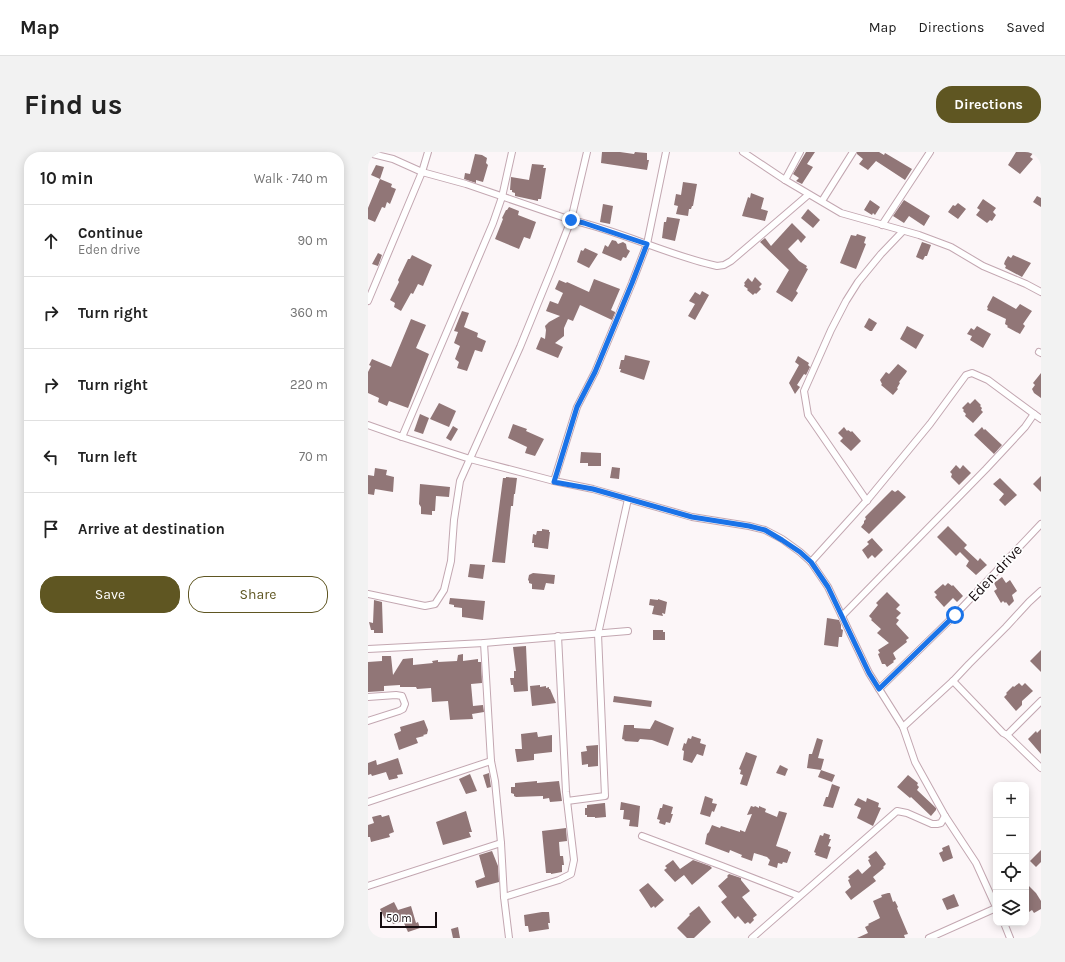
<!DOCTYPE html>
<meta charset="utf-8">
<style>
body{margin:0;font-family:Karla,sans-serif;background:#f2f2f2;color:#222}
.controls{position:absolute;right:12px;bottom:12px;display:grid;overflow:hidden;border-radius:8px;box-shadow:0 2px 10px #0003}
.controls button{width:36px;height:36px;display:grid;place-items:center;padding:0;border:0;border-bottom:1px solid #e0e0e0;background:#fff;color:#222;font:20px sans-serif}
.scale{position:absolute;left:12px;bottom:10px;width:57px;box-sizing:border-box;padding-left:4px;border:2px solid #150c0f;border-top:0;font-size:11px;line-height:14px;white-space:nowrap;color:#150c0f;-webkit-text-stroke:3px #fff;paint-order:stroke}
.stop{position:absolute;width:12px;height:12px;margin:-9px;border:3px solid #1a73e8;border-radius:50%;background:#fff}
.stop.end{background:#1a73e8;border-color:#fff;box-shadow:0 1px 4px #0008}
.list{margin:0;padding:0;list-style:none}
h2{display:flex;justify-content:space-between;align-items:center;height:52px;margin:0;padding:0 16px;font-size:17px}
h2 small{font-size:13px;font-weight:400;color:#767676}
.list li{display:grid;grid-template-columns:26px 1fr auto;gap:12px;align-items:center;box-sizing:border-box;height:72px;padding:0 16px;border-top:1px solid #e0e0e0}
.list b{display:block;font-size:15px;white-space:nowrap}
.list p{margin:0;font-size:13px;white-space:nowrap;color:#767676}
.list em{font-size:13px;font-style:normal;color:#767676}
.actions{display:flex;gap:8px;padding:12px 16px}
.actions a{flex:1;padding:9px 0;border:1px solid #5f5622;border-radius:16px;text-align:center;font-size:14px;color:#5f5622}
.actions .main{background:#5f5622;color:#fff}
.icon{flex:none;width:22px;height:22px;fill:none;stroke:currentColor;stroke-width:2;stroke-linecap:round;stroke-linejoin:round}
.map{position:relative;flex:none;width:673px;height:786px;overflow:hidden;border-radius:16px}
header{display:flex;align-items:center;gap:24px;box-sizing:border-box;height:56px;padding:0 20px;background:#fff;border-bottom:1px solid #e0e0e0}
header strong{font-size:19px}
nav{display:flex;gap:22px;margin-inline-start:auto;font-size:14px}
.intro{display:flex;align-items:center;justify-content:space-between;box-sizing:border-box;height:96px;padding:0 24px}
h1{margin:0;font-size:28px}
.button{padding:10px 18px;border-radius:16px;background:#5f5622;color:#fff;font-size:14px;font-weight:700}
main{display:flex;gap:24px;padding:0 24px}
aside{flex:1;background:#fff;border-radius:16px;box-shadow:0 2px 10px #0003}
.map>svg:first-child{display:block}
.building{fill:#917677}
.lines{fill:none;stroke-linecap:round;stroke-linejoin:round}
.minor-casing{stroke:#c3a7b1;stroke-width:8}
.minor{stroke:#fff;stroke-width:6}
.route{stroke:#1a73e8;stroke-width:5}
.labels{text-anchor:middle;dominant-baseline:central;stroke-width:3.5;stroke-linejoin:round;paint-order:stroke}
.street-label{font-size:15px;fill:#150c0f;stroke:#fff}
</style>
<header>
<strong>Map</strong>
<nav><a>Map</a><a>Directions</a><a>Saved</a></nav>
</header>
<div class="intro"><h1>Find us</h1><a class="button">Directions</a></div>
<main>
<aside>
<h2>10 min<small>Walk · 740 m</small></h2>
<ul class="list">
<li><svg class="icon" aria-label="ahead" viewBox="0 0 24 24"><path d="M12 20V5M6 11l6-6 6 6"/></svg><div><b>Continue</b><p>Eden drive</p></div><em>90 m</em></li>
<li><svg class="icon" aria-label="right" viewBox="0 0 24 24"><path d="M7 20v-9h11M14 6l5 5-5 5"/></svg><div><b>Turn right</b></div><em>360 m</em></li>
<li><svg class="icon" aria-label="right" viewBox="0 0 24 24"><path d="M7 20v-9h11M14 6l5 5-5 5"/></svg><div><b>Turn right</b></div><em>220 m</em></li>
<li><svg class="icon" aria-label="left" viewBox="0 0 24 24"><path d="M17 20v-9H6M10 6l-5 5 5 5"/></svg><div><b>Turn left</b></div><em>70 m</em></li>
<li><svg class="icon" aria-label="arrive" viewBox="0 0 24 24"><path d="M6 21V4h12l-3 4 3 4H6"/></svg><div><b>Arrive at destination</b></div></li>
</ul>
<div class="actions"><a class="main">Save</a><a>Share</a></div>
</aside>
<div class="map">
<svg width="673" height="786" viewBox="0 0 673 786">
<rect width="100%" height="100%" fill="#fcf6f8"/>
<g class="building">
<polygon points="234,0 252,0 266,2 267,0 279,1 279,8 281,8 279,18 233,11"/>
<polygon points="438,0 447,0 439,12 445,15 434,32 428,29 431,26 425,22"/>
<polygon points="489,0 511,0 516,3 517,1 544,17 537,28 508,9 500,18 491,12 495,7 489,2"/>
<polygon points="648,0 666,0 662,5 665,7 652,22 640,13"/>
<polygon points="107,2 114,3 119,6 118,11 120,13 115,30 108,28 108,31 96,27 97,21 102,22"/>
<polygon points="164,12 176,13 175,16 178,16 173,47 170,47 170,49 147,44 147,41 144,40 144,38 142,38 143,25 161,28"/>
<polygon points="8,13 16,15 12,27 24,32 23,35 28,37 22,52 19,50 17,56 14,55 7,70 0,67 0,56 12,27 3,23"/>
<polygon points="315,30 329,32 325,54 324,54 323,57 321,57 320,64 308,62 310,54 306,53 308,42 313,43"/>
<polygon points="383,41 396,46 393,57 400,59 397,69 374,64 380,45 382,46"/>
<polygon points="669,44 673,46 673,55 665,50"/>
<polygon points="615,47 628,56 625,60 628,63 624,69 622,68 619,71 608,63 612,58 609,56"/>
<polygon points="502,48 512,55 507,63 505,61 504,63 496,58"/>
<polygon points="536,48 562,64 556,74 541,64 536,71 525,64"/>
<polygon points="590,51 598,57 590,67 580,60 585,53 587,54"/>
<polygon points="235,52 245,54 242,72 232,70"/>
<polygon points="141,55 151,59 150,63 168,70 162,87 156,85 151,97 127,87 135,67 134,66 138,58 139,58"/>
<polygon points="440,57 452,68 445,76 433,66"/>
<polygon points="299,65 312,67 307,89 294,86 296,70 298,70"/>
<polygon points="424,71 438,85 433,91 430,87 420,97 431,109 439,114 438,116 440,117 428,139 430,141 424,150 408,140 421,118 392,90 397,86 403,94"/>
<polygon points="489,82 498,85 496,91 498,92 488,117 472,111 483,83 488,84"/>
<polygon points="244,88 248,89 250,92 255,90 258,92 259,97 262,99 258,106 255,105 253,109 234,101 237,93 240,95"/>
<polygon points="554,90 563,93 559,104 557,104 555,108 548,105"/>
<polygon points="217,96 230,102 221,116 209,110 213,98 215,99"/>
<polygon points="10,101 14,103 10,114 4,112"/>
<polygon points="44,103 64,113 55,134 50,132 45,142 43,141 33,159 26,155 27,151 22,148 31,130 30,128 40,107 42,107"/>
<polygon points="645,103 663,111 654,125 637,116 638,114 636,112 637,109 640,104 643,106"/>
<polygon points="387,125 394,132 391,135 393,137 388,142 387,141 385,143 379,138 380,137 376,134 377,132 376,131 380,126 384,130"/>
<polygon points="226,127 252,137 243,158 247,160 247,161 244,168 212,153 205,169 200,167 196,176 196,184 187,191 195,195 190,206 168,197 173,185 177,187 178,178 177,174 181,170 192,164 178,159 182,149 190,152 195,141 187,137 191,128 198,131 199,130 221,140"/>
<polygon points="334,139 341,143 327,168 320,164 327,152 321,149 327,140 332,143"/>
<polygon points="625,144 648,157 652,152 664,159 655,172 657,174 652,182 639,175 640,174 637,172 638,167 619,158 620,156 619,155"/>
<polygon points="94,159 101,161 96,175 110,181 109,185 118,189 114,200 107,198 99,219 89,216 91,210 87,207 92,194 86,191 90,180 86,179"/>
<polygon points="501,166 509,171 504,179 502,179 496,175"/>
<polygon points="43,167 58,173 48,196 61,202 40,256 21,249 19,254 10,250 11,246 0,241 0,220 3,214 1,213 4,207 23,215"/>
<polygon points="539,174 556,183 548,197 532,187"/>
<polygon points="609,174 623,182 615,196 602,188 604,184 599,182 603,176 606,178"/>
<polygon points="257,203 282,209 276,228 252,220 253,217 251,217 253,208 256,208"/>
<polygon points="430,204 441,211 440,213 442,215 438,223 436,222 429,233 432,235 427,242 421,231 431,213 427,210"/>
<polygon points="530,212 539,219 538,221 531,230 532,231 529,236 530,237 525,243 513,233 514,232 512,228 518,220 521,222"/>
<polygon points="673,221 673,246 666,241 664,237 667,233 665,231"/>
<polygon points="607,247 613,253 612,254 614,256 613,258 615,260 605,271 597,264 598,262 595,259 596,258 594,256 600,250 602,252"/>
<polygon points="71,251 88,259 81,275 62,267"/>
<polygon points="52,262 61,266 55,282 46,279"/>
<polygon points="145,272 159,277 158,279 176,287 167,304 157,301 159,295 140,286"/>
<polygon points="85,274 90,277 83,289 78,286"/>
<polygon points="476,275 479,279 480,278 483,280 484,279 493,289 483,299 472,289 475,286 470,281"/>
<polygon points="614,275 616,278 617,277 634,293 626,302 606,283"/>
<polygon points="213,300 233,301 233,314 220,314 220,311 212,311"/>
<polygon points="588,313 592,317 595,313 603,321 591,333 583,325 584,322 582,320"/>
<polygon points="244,315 252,316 251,327 242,326"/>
<polygon points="7,316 19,318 18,323 26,325 25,340 7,337 6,343 0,342 0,323 6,324"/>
<polygon points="673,324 673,340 665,332"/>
<polygon points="138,325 149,326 147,342 146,342 145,354 143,354 137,411 124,410 135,326 138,326"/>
<polygon points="632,326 649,343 637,354 631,348 636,342 625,332"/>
<polygon points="52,332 82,335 81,345 68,344 67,359 64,359 64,363 53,362 53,355 51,352"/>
<polygon points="524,338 527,340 530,338 538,345 501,382 493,375 496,371 496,369 498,367 497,365"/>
<polygon points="580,374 599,393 596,396 610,409 612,406 619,413 608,423 598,414 601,409 592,400 588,404 569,385"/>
<polygon points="174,377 181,378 181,380 182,380 180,397 166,395 166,391 164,391 165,382 168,383 169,379 174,379"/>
<polygon points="504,386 515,398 507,406 504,403 500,407 494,398 501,392 499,390"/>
<polygon points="102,412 117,413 115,427 100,425"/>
<polygon points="165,421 187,423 186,432 178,431 176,438 164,437 164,432 161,431 161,429 160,428 161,423"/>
<polygon points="634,425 638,431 642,428 649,439 644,443 646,449 641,454 638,450 637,451 635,449 633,451 626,439 629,437 626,431"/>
<polygon points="580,431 584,434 585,433 595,444 589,450 585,446 576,455 567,445 569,443 566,440 575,432 577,434"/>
<polygon points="519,440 532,453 528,457 533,461 528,466 531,468 528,472 541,486 538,488 539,490 525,501 528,507 525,509 526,510 519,515 517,512 514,512 510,502 512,501 510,498 521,491 509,481 513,477 503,468 504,467 501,464 510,453 508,451"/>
<polygon points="82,446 117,449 115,468 94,465 94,456 86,455 86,453 81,452"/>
<polygon points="282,447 290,448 290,447 299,450 297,462 294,461 295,464 284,462 286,454 281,453"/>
<polygon points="6,448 14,450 15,481 6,481 6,478 3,478 1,470 5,471"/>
<polygon points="459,466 471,468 473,473 473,477 475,478 474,485 471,485 470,495 456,493"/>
<polygon points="285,478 295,478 295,480 297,480 297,488 285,488"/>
<polygon points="158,494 160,539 146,540 145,533 143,533 142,526 146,526 146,519 148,519 145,495"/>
<polygon points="673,498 673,520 662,509"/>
<polygon points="95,502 95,509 110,507 110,510 113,510 114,531 103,532 105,554 115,553 116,560 104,562 105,567 82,568 80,549 64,550 63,536 49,537 48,535 32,535 32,533 16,534 16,539 0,540 0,510 14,509 14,504 23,504 25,523 35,507 45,506 45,513 65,511 64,509 70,508 70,510 89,509 90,503"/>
<polygon points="651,531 654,534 657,531 665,539 654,549 654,553 648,559 636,545 639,542 638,541 645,534 646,535"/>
<polygon points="172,533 172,535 178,534 178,536 181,535 181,537 182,537 188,551 164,554 162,534"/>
<polygon points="246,544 284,549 283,555 245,550"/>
<polygon points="56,568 60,578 59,582 55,583 56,584 48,586 50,591 31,598 26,582 33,579 32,575"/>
<polygon points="287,568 306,576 300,594 284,588 272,587 270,590 256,589 257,588 254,587 256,573 266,573 266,576 282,577"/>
<polygon points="673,577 673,602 660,587 668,579 669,581"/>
<polygon points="169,580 170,585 184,583 184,600 166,602 166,608 149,610 147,597 154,597 153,582"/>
<polygon points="324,584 333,587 332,591 338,593 335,604 329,602 324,611 315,608 316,599 314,598 316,591 318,592 320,586 323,587"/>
<polygon points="449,586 455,588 450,606 456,607 453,618 467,623 464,630 450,625 453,618 439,616 441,602 444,602"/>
<polygon points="230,593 230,614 220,615 220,612 214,613 213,600 219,599 218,594"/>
<polygon points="378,600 389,604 379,634 372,632 375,623 372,622 373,618 371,617"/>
<polygon points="30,606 35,622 29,623 30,626 21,628 18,620 4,624 3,622 0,623 0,611 8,608 9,613"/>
<polygon points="412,613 420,617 417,624 408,621"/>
<polygon points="121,621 123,635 119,636 115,623"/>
<polygon points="102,622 109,639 98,642 91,627"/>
<polygon points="540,623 550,631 549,633 551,635 549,638 568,656 568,658 563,664 543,645 542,646 529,635"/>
<polygon points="169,629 169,631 191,629 194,649 182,650 181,646 175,647 175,644 148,645 146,644 146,642 143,641 143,635 147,635 147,631"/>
<polygon points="464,632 472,635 465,656 455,654 458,645 460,645"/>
<polygon points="337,644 345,647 344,651 349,652 346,660 344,659 342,665 332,662"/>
<polygon points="490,646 498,650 499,646 511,651 510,655 513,656 505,674 489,666 493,656 486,653"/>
<polygon points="253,650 272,654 270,675 261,674 262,668 255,667 256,658 252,658"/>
<polygon points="236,651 237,651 238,665 227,666 227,665 219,665 219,663 217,663 217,656 219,656 219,653"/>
<polygon points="295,652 305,655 303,662 305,662 302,671 298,670 297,673 291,671 292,668 289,667 292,656 294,656"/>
<polygon points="383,654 386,655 387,654 391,656 391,654 398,657 397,660 409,665 411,659 419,661 408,694 420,698 420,699 423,700 419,711 415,710 414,712 410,711 409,716 400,713 402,708 399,705 386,701 384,709 373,705 374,703 362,698 361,701 337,692 339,682 341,680 344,673 352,676 353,674 372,680 372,678 377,680 384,662 379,663"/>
<polygon points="98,659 104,680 101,680 103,685 75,693 68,670"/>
<polygon points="12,663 13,663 14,665 21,663 26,680 21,682 22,685 3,690 2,685 0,685 0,673 6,671 4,665"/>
<polygon points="198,676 199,689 191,690 192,704 195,704 196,713 194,713 194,720 183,722 183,721 178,721 174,679"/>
<polygon points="456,681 462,683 461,687 463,687 460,694 463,695 459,707 447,703 448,701 446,700 452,683 455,684"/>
<polygon points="581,693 585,706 575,710 571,701 575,699 574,696"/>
<polygon points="673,698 673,710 668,715 662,709"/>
<polygon points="124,699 130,714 131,730 109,736 107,729 117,725 111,703"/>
<polygon points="508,699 518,712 515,715 516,716 505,725 508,729 483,748 477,740 483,735 480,728 482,727 480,725 490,717 494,722 503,714 500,708 502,707 500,705"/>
<polygon points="305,708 312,717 325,708 342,714 344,716 324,733 316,723 307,730 296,718 299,716 297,714"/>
<polygon points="361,722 373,726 373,728 382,739 374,745 389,763 385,766 386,768 382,772 380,770 377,772 370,764 367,767 353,750 359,745 350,734 360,725 359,724"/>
<polygon points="280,731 296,748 287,756 286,754 283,756 271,738"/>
<polygon points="658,731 668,741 673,749 673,757 666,761 664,758 661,760 658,755"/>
<polygon points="520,741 522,741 525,750 527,749 530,755 529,756 540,782 536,783 537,786 489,786 500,781 497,775 501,773 500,772 512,766 505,749 514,745 513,743"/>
<polygon points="586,742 591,754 579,758 574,747"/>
<polygon points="26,750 30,758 43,754 48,771 50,770 52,776 40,780 35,769 25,772 23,767 18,769 12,757"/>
<polygon points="331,754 343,770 326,786 319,786 309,776 322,763 321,762"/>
<polygon points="174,760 181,760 182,771 180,771 181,777 161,780 160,774 157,774 156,763"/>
<polygon points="90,775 92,786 85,786 83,777"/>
</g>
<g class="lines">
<g class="minor-casing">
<g id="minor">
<polyline points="375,0 417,28 473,61 551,83 583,95 615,114 658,132 673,140"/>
<path d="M 0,1 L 25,7 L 54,20 L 98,32 L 203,68 C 253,79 299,103 349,114 L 356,113 L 363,109 L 440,43"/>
<polyline points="417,28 432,0"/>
<polyline points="454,49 485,0"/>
<polyline points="514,73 562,0"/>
<polyline points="0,149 54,20 60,0"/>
<polyline points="671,200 673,201"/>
<polyline points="666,262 673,267"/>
<polyline points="0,273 34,285 125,71 134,45 144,0"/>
<polyline points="34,285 102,307 186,329 225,337 324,365 381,374 397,378 414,387 432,400 443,410 460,435 501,521 535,575 547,610 577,664 608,711 628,755"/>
<polyline points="186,329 209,255 227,220 264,131 279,92 298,0"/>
<polyline points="499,349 440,263 436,239 463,178 478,149 490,130 513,102 535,79"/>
<polyline points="443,410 501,346 562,272 598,223 604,221 620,228 666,262 657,275 618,317 474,464"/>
<polyline points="0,442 57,454 67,452 76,438 83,409 86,368 92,329 152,195 185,114 203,68 219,0"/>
<polyline points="116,491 123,609 127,629 133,691 136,745 141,786"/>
<polyline points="0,497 116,491 260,479"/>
<polyline points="585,529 635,581 639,583 673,549"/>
<polyline points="511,537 587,463 673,372"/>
<polyline points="0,545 28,543 34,544 37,552 35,557 31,559 0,569"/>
<polyline points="535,575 585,529 601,512 638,475 661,450 673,439"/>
<polyline points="639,583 673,616"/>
<polyline points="199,649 237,644 230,482 260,347"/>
<polyline points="0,650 123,609"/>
<polyline points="274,684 354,714 431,744"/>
<polyline points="0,734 133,691"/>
<polyline points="136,745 191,728 203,722 206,708 198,640 190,484"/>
<polyline points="636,771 642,786"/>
<polyline points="384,786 529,659 539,661 564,672 569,672 573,671 577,664"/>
<polyline points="561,786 628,756"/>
</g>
</g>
<use href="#minor" class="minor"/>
</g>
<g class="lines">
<polyline class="route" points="203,68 216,71 279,92 264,131 227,220 209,255 186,330 225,337 324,365 381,374 397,378 414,388 432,400 443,410 460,435 501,521 511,537 587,463"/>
</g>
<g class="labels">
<g class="street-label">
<text transform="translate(627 421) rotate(-47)">Eden drive</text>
</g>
</g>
</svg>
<div class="controls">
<button>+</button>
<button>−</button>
<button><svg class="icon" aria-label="locate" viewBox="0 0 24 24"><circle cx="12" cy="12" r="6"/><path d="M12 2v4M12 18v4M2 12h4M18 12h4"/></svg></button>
<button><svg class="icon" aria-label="layers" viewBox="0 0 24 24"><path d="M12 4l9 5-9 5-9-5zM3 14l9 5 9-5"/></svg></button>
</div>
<div class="scale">50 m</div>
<div class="stop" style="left:587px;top:463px"></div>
<div class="stop end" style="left:203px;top:68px"></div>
</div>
</main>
